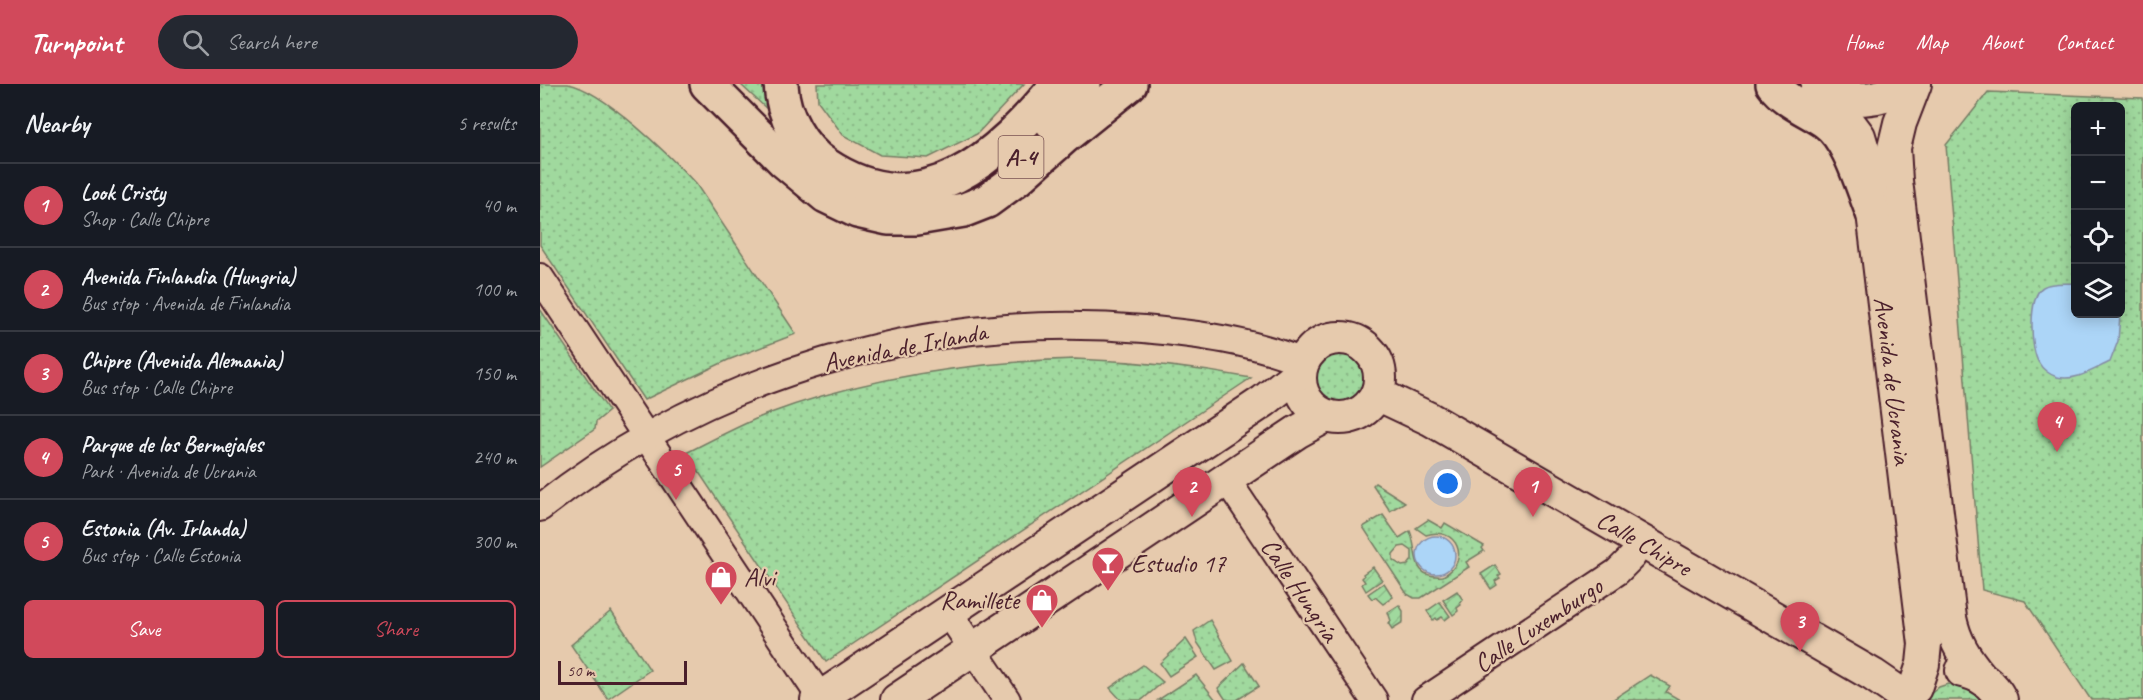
<!DOCTYPE html>
<meta charset="utf-8">
<style>
body{margin:0;font-family:Caveat,sans-serif;background:#242831;color:#f1f3f6}
.controls{position:absolute;right:18px;top:18px;display:grid;overflow:hidden;border-radius:9px;box-shadow:0 3px 15px #0003}
.controls button{width:54px;height:54px;display:grid;place-items:center;padding:0;border:0;border-bottom:2px solid #363941;background:#171b24;color:#f1f3f6;font:30px sans-serif}
.scale{position:absolute;left:18px;bottom:15px;width:129px;box-sizing:border-box;padding-left:6px;border:3px solid #4a1f2b;border-top:0;font-size:16px;line-height:21px;white-space:nowrap;color:#4a1f2b;-webkit-text-stroke:4px #e6caad;paint-order:stroke}
.you{position:absolute;left:908px;top:400px;width:21px;height:21px;margin:-15px;border:4px solid #fff;border-radius:50%;background:#1a73e8;box-shadow:0 0 0 9px #1a73e833}
.badge{display:grid;place-items:center;width:39px;height:39px;border-radius:50%;background:#d1495b;color:#fff;font-size:20px;font-weight:700}
.pin{position:absolute;translate:-50% -50px;filter:drop-shadow(0 2px 3px #0008)}
.pin::after{content:'';position:absolute;top:32px;width:21px;height:18px;background:inherit;clip-path:polygon(0 0,100% 0,50% 100%)}
.list{margin:0;padding:0;list-style:none}
h2{display:flex;justify-content:space-between;align-items:center;height:78px;margin:0;padding:0 24px;font-size:26px}
h2 small{font-size:20px;font-weight:400;color:#9ea1a6}
.list li{display:grid;grid-template-columns:39px 1fr auto;gap:18px;align-items:center;box-sizing:border-box;height:84px;padding:0 24px;border-top:2px solid #363941}
.list b{display:block;font-size:22px;white-space:nowrap}
.list p{margin:0;font-size:20px;white-space:nowrap;color:#9ea1a6}
.list em{font-size:20px;font-style:normal;color:#9ea1a6}
.actions{display:flex;gap:12px;padding:18px 24px}
.actions a{flex:1;padding:14px 0;border:2px solid #d1495b;border-radius:9px;text-align:center;font-size:21px;color:#d1495b}
.actions .main{background:#d1495b;color:#fff}
.icon{flex:none;width:33px;height:33px;fill:none;stroke:currentColor;stroke-width:2;stroke-linecap:round;stroke-linejoin:round}
.map{position:relative;flex:none;width:1603px;height:616px;overflow:hidden}
header{display:flex;align-items:center;gap:36px;box-sizing:border-box;height:84px;padding:0 30px;background:#d1495b;color:#fff}
header strong{font-size:28px}
nav{display:flex;gap:33px;margin-inline-start:auto;font-size:21px}
.search{width:420px;height:54px;background:#242831;display:flex;align-items:center;gap:15px;box-sizing:border-box;padding:0 21px;border-radius:33px;color:#9ea1a6;font-size:22px}
main{display:flex}
aside{flex:1;background:#171b24}
.map>svg:first-child{display:block}
.grass{fill:url(#grass-dots);stroke:#757c64;stroke-width:1.5;fill-rule:evenodd}
.garden{fill:url(#garden-furrows);stroke:#757c64;stroke-width:1.5}
.water{fill:#acd5f7;stroke:#858ca5;stroke-width:1.5}
.lines{fill:none;stroke-linecap:round;stroke-linejoin:round}
.minor-casing{stroke:#4a1f2b;stroke-width:30}
.major-casing{stroke:#4a1f2b;stroke-width:36}
.highway-casing{stroke:#4a1f2b;stroke-width:38}
.minor{stroke:#e6caad;stroke-width:26}
.major{stroke:#e6caad;stroke-width:32}
.highway{stroke:#e6caad;stroke-width:33}
.labels{text-anchor:middle;dominant-baseline:central;stroke-width:4.5;stroke-linejoin:round;paint-order:stroke}
.shield{fill:#e6caad;stroke:#795252;stroke-width:1.5}
.shield-label{font-size:24px;font-weight:bold;fill:#4a1f2b}
.street-label{font-size:26px;fill:#4a1f2b;stroke:#e6caad}
.poi-label{font-size:26px;fill:#4a1f2b;stroke:#e6caad;text-anchor:start}
</style>
<header>
<strong>Turnpoint</strong>
<div class="search"><svg class="icon" aria-label="search" viewBox="0 0 24 24"><circle cx="10" cy="10" r="6"/><path d="M15 15l6 6"/></svg>Search here</div>
<nav><a>Home</a><a>Map</a><a>About</a><a>Contact</a></nav>
</header>
<main>
<aside>
<h2>Nearby<small>5 results</small></h2>
<ul class="list">
<li><span class="badge">1</span><div><b>Look Cristy</b><p>Shop · Calle Chipre</p></div><em>40 m</em></li>
<li><span class="badge">2</span><div><b>Avenida Finlandia (Hungria)</b><p>Bus stop · Avenida de Finlandia</p></div><em>100 m</em></li>
<li><span class="badge">3</span><div><b>Chipre (Avenida Alemania)</b><p>Bus stop · Calle Chipre</p></div><em>150 m</em></li>
<li><span class="badge">4</span><div><b>Parque de los Bermejales</b><p>Park · Avenida de Ucrania</p></div><em>240 m</em></li>
<li><span class="badge">5</span><div><b>Estonia (Av. Irlanda)</b><p>Bus stop · Calle Estonia</p></div><em>300 m</em></li>
</ul>
<div class="actions"><a class="main">Save</a><a>Share</a></div>
</aside>
<div class="map">
<svg width="1603" height="616" viewBox="0 0 1603 616">
<defs>
<pattern id="grass-dots" width="8" height="8" patternUnits="userSpaceOnUse" patternTransform="scale(1.5)"><rect width="8" height="8" fill="#a0d99e"/><path d="M2 2h.1M6 6h.1" fill="none" stroke="#8bba88" stroke-width="1.8" stroke-linecap="round"/></pattern>
<pattern id="garden-furrows" width="10" height="10" patternUnits="userSpaceOnUse" patternTransform="scale(1.5)"><rect width="10" height="10" fill="#a0d99e"/><path d="M-1 1l2-2M0 10L10 0M9 11l2-2" fill="none" stroke="#8bba88"/></pattern>
</defs>
<rect width="100%" height="100%" fill="#e6caad"/>
<filter id="ink" filterUnits="userSpaceOnUse"><feTurbulence type="fractalNoise" baseFrequency=".0167" numOctaves="2"/><feDisplacementMap in="SourceGraphic" scale="12" xChannelSelector="R" yChannelSelector="G"/><feConvolveMatrix kernelMatrix="1 2 1 2 8 2 1 2 1" color-interpolation-filters="sRGB"/></filter>
<g filter="url(#ink)">
<g class="grass">
<path d="M 0,0 C 9,0 19,0 28,0 C 63,6 131,73 156,100 L 256,250 L 188,276 L 104,316 L 0,161 Z"/>
<polygon points="200,0 227,0 229,27"/>
<polygon points="277,0 484,0 437,50 388,74 340,71 303,51 278,17"/>
<path d="M 1448,8 L 1603,14 L 1603,616 L 1551,616 L 1485,517 L 1442,506 L 1406,61 ZM 1536,22 L 1580,22 L 1580,230 L 1536,230 Z"/>
<polygon points="0,225 69,327 56,338 55,345 0,383"/>
<circle cx="800" cy="294" r="26"/>
<path d="M 535,275 C 594,277 652,283 711,294 L 286,578 L 146,369 C 172,356 198,342 225,331 C 324,293 429,278 535,275 Z"/>
<polygon points="835,399 865,418 850,427 833,401"/>
<path d="M 843,431 L 859,454 L 870,447 C 879,468 869,495 903,492 C 932,477 917,441 886,451 L 876,444 L 888,436 L 902,444 L 905,439 L 944,462 L 942,464 L 944,467 L 926,478 L 929,483 L 881,514 L 874,514 L 867,510 L 823,443 ZM 859,463 L 865,462 L 872,467 L 872,476 L 868,481 L 862,482 L 853,476 L 853,470 Z"/>
<polygon points="71,527 110,586 68,615 31,561"/>
<polygon points="670,536 693,577 676,586 657,558 654,547"/>
<polygon points="646,555 658,573 629,592 620,579"/>
<polygon points="704,579 719,602 697,616 686,616 678,604"/>
<polygon points="603,581 623,598 602,616 581,616 570,604"/>
<polygon points="656,591 676,616 618,616"/>
<polygon points="1110,591 1130,602 1126,608 1140,616 1072,616"/>
<polygon points="1408,600 1428,602 1446,616 1383,616 1399,603"/>
</g>
<g class="garden">
<polygon points="955,481 961,490 958,492 960,494 955,497 957,501 951,505 941,490"/>
<polygon points="833,483 842,496 826,507 822,500 825,498 822,494 824,492 823,490"/>
<polygon points="844,499 853,513 843,520 835,513 832,515 828,510"/>
<polygon points="917,507 923,516 920,518 921,521 917,524 918,527 913,531 903,516"/>
<polygon points="900,518 910,532 905,536 902,533 897,536 896,534 893,536 887,527"/>
<polygon points="859,521 863,527 863,538 852,545 848,539 851,537 848,528"/>
</g>
<g class="water">
<path d="M 1535,199 L 1536,230 L 1580,230 L 1578,257 L 1570,278 C 1554,285 1535,298 1517,293 C 1510,291 1502,285 1499,279 C 1490,266 1488,212 1503,203 C 1511,198 1526,200 1535,199 Z"/>
<circle cx="896" cy="471" r="19"/>
</g>
<g class="lines">
<g class="minor-casing">
<g id="minor">
<polyline points="0,193 282,616"/>
<polyline points="687,396 834,616"/>
<path d="M 0,424 C 169,290 389,226 604,245 C 658,250 712,257 763,278"/>
<polyline points="408,528 467,616"/>
<polyline points="885,616 1077,488 1092,473 1102,457"/>
</g>
</g>
<g class="major-casing">
<g id="major">
<path d="M 1375,0 L 1360,39 L 1354,64 L 1356,97 L 1410,534 C 1415,558 1425,574 1441,593"/>
<path d="M 1277,4 C 1311,20 1338,18 1371,0"/>
<path id="s1" d="M 1278,5 L 1301,28 L 1319,52 L 1327,79 L 1385,560 L 1383,580 L 1375,604"/>
<circle cx="800" cy="294" r="40"/>
<path id="s2" d="M 837,310 L 890,335 L 1333,591 L 1368,615"/>
<path d="M 1422,587 C 1440,590 1453,600 1461,616"/>
<polyline points="277,616 724,317 760,288"/>
<polyline points="357,616 757,348 786,332"/>
</g>
</g>
<g class="highway-casing">
<g id="highway">
<polyline points="167,0 244,77 286,112 317,127 348,134 377,134 424,126 447,117 477,95 523,54 590,0"/>
<path d="M 241,0 C 242,31 261,64 286,81 C 382,145 458,73 518,0"/>
<path d="M 1233,0 C 1246,18 1269,26 1286,38 C 1310,55 1322,103 1333,129"/>
<polyline points="512,39 544,0"/>
</g>
</g>
<use href="#minor" class="minor"/>
<use href="#major" class="major"/>
<use href="#highway" class="highway"/>
</g>
</g>
<defs>
<g id="bar-pin" transform="scale(1.725)"><path d="M0 17L-7.5 6A9.5 9.5 0 1 1 7.5 6Z" fill="#d1495b" stroke="#e6caad"/><path d="M-6-5H6L.8 .8V4.5H3.5V6h-7V4.5H-.8V.8Z" fill="#fff"/></g>
<g id="shop-pin" transform="scale(1.725)"><path d="M0 17L-7.5 6A9.5 9.5 0 1 1 7.5 6Z" fill="#d1495b" stroke="#e6caad"/><path d="M-5-2.5h2.3a2.7 3.5 0 0 1 5.4 0H5L5.5 6h-11ZM-1.5-2.5h3a1.5 2.3 0 0 0-3 0Z" fill="#fff"/></g>
</defs>
<g fill-rule="evenodd">
<use href="#bar-pin" x="568" y="479"/>
<use href="#shop-pin" x="181" y="493"/>
<use href="#shop-pin" x="502" y="516"/>
</g>
<g class="labels">
<rect class="shield" x="458.5" y="52" width="45" height="42" rx="4.5"/>
<g class="shield-label">
<text x="481" y="73">A-4</text>
</g>
<g class="street-label">
<text transform="translate(365 263) rotate(-11)">Avenida de Irlanda</text>
<text stroke="none"><textPath href="#s1" startOffset="310">Avenida de Ucrania</textPath></text>
<text stroke="none"><textPath href="#s2" startOffset="306">Calle Chipre</textPath></text>
<text transform="translate(760 506) rotate(56)">Calle Hungría</text>
<text transform="translate(998 541) rotate(-34)">Calle Luxemburgo</text>
</g>
<g class="poi-label">
<text x="591" y="479">Estudio 17</text>
<text x="204" y="493">Alvi</text>
<text x="479" y="516" text-anchor="end">Ramillete</text>
</g>
</g>
</svg>
<div class="controls">
<button>+</button>
<button>−</button>
<button><svg class="icon" aria-label="locate" viewBox="0 0 24 24"><circle cx="12" cy="12" r="6"/><path d="M12 2v4M12 18v4M2 12h4M18 12h4"/></svg></button>
<button><svg class="icon" aria-label="layers" viewBox="0 0 24 24"><path d="M12 4l9 5-9 5-9-5zM3 14l9 5 9-5"/></svg></button>
</div>
<div class="scale">50 m</div>
<div class="you"></div>
<div class="pin badge" style="left:993px;top:433px">1</div>
<div class="pin badge" style="left:652px;top:433px">2</div>
<div class="pin badge" style="left:1260px;top:568px">3</div>
<div class="pin badge" style="left:1517px;top:368px">4</div>
<div class="pin badge" style="left:136px;top:416px">5</div>
</div>
</main>
